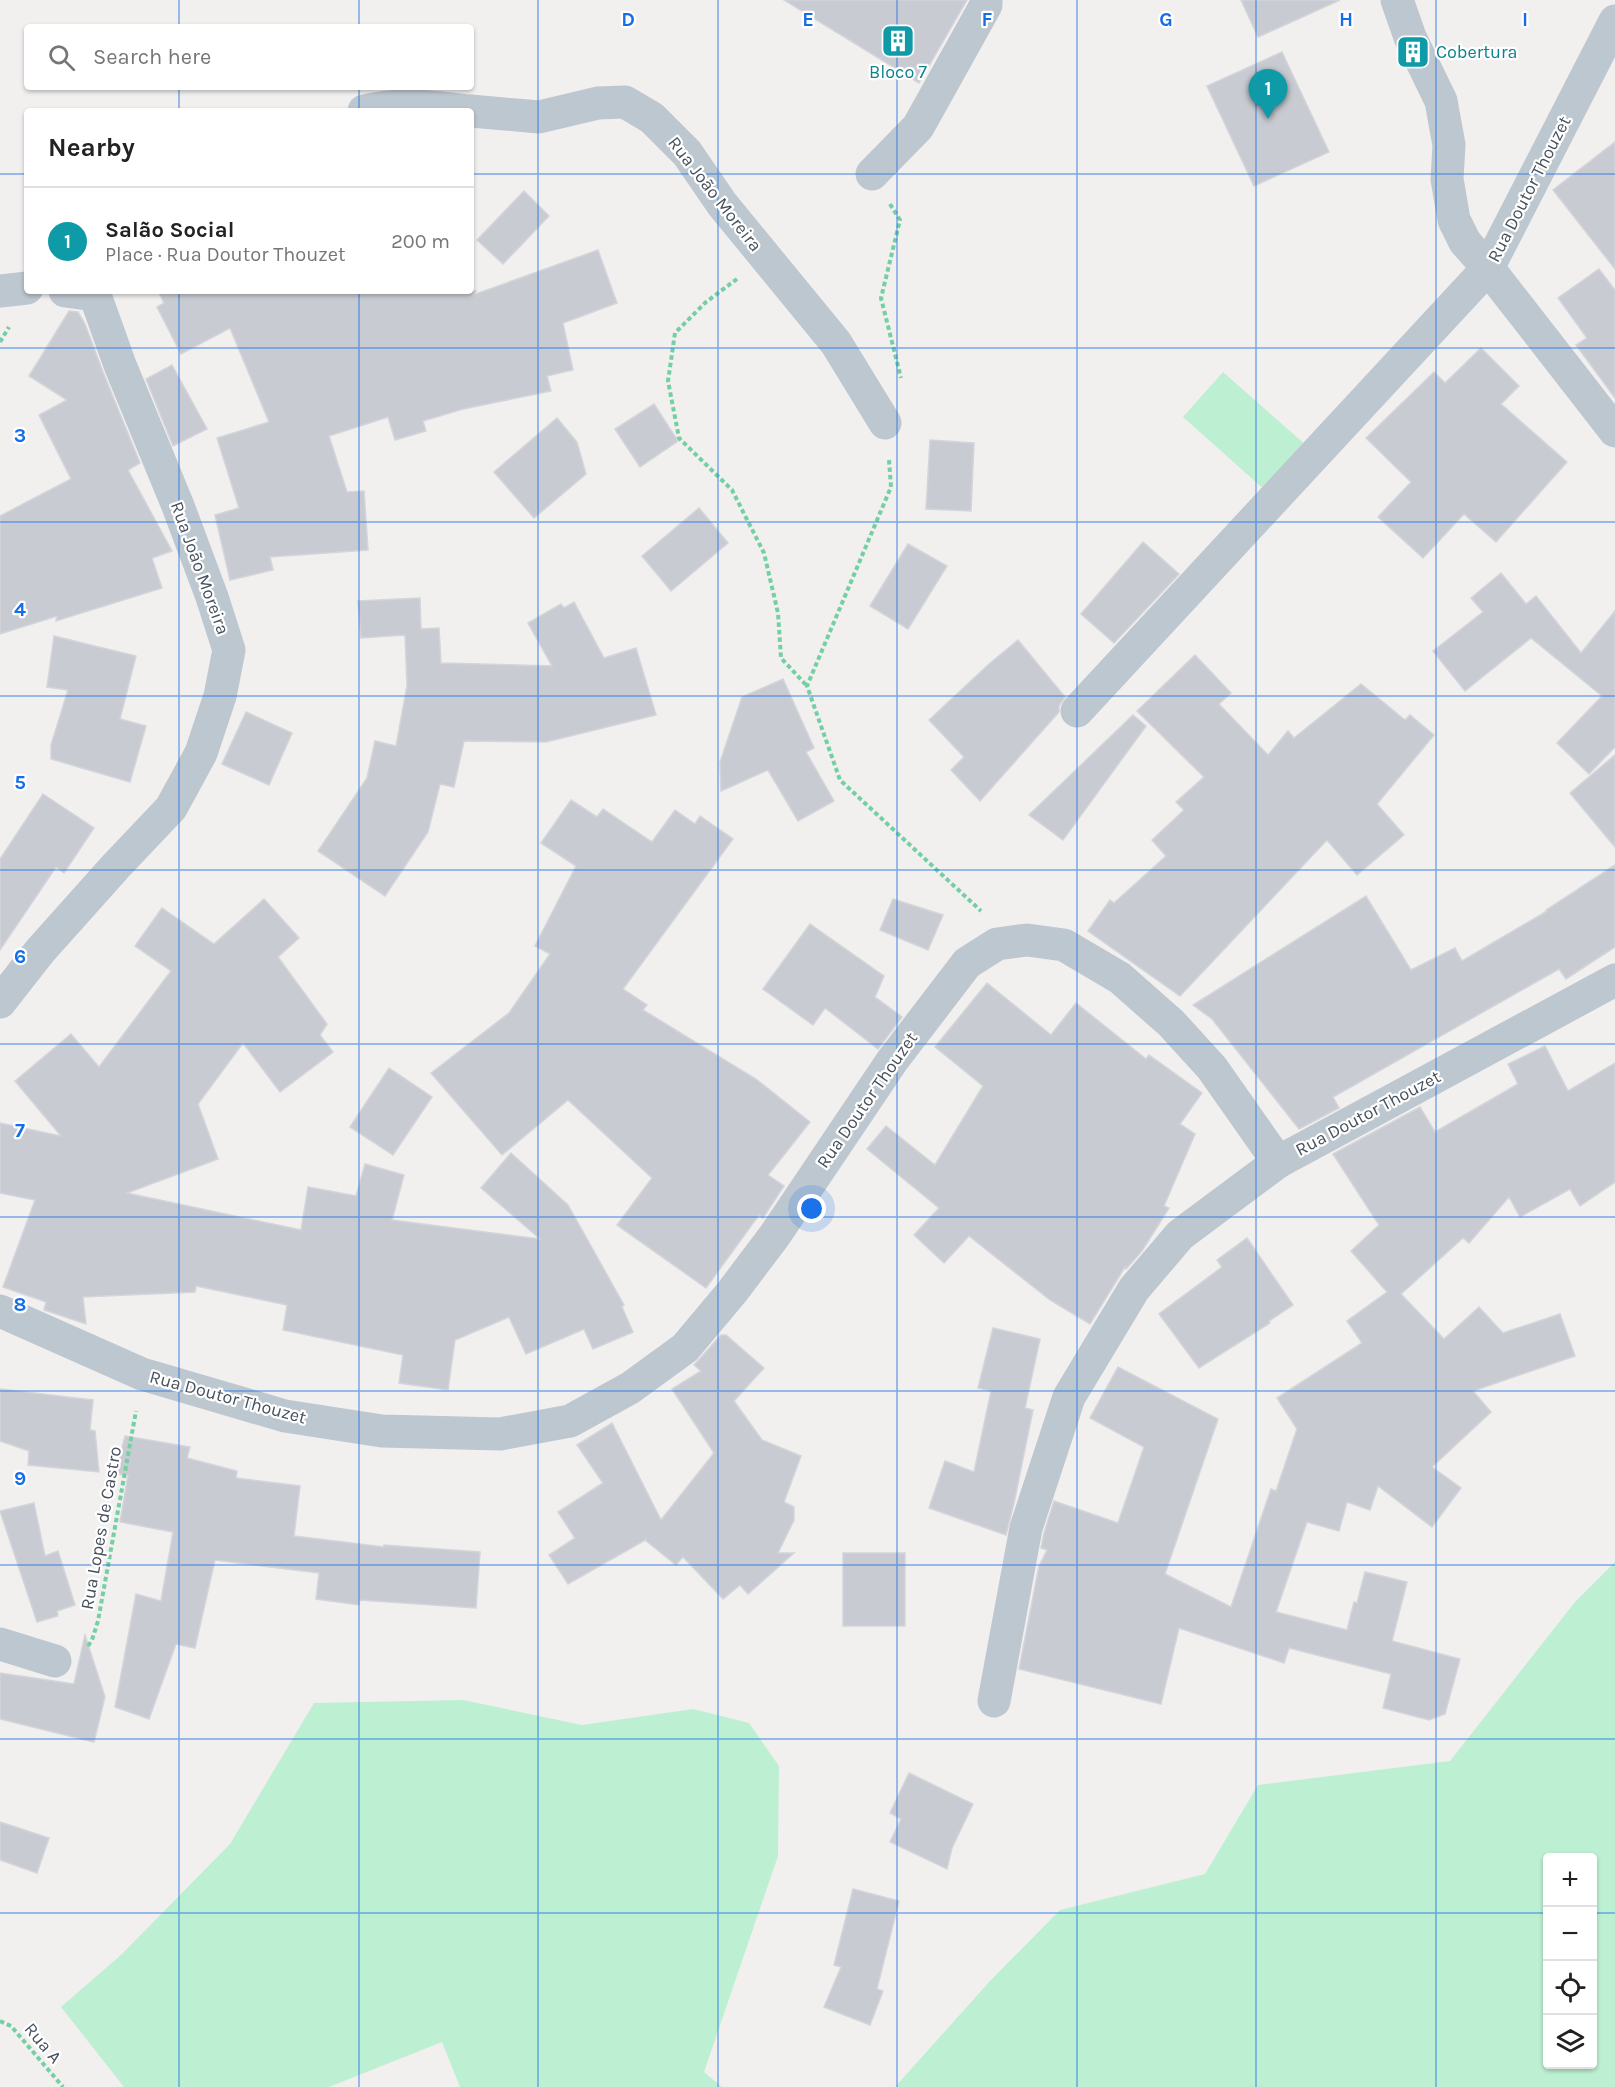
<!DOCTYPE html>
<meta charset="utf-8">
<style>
body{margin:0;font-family:Karla,sans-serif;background:#f2f2f2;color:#222}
.controls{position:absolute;right:18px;bottom:18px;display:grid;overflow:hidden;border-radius:6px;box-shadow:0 2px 4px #0004}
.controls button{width:54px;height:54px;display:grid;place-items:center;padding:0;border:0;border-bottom:2px solid #e0e0e0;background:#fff;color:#222;font:30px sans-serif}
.you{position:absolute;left:812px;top:1209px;width:21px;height:21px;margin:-15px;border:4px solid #fff;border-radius:50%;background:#1a73e8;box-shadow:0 0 0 9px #1a73e833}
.badge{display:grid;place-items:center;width:39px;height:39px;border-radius:50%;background:#db2777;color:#fff;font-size:20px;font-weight:700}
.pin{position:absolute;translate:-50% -50px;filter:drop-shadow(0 2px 3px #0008)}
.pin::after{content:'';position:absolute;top:32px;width:21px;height:18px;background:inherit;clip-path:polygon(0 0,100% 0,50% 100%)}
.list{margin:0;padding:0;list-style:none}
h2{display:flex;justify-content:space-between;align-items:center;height:78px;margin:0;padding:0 24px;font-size:26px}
h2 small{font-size:20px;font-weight:400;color:#767676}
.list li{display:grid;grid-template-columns:39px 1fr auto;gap:18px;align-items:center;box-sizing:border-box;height:108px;padding:0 24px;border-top:2px solid #e0e0e0}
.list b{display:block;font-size:22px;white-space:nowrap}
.list p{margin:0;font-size:20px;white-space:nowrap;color:#767676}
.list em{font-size:20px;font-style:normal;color:#767676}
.icon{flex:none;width:33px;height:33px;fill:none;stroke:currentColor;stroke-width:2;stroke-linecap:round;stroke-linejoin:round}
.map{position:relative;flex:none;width:1615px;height:2087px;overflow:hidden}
.search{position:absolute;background:#fff;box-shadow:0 2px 4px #0004;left:24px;top:24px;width:450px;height:66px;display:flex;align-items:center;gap:15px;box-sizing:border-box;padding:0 21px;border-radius:6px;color:#767676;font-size:22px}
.panel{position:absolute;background:#fff;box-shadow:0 2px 4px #0004;left:24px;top:108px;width:450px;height:186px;border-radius:6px}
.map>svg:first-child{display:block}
.green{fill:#bdf0d2;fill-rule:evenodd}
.building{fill:#c9cbd2;stroke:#d3d5db;stroke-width:1.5}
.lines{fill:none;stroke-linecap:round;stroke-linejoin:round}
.path{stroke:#74cfa3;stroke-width:4;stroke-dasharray:4.5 3;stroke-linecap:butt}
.minor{stroke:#bdc7cf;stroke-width:33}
.grid{fill:none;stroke:#156ee6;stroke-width:1.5;stroke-opacity:0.55}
.labels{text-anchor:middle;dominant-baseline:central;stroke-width:4.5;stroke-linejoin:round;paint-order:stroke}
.culture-label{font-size:18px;fill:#0d838f;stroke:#fff;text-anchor:start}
.street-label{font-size:18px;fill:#47525d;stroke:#fff}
.grid-label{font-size:20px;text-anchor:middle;font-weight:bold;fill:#156ee6;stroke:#fff;stroke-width:4.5;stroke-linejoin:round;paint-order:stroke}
</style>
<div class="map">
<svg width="1615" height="2087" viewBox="0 0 1615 2087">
<rect width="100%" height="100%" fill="#f2efef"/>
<g class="green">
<polygon points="1223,372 1307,446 1267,492 1183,417"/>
<path d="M 1615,1562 L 1615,2087 L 895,2087 L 990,1981 L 1060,1910 L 1205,1874 L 1258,1785 L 1450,1761 L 1575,1602 ZM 1548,1858 L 1592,1858 L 1592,2064 L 1548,2064 Z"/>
<polygon points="463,1700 582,1725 693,1709 749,1723 779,1766 778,1856 704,2072 722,2087 460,2087 442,2042 329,2087 124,2087 61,2007 121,1955 230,1844 314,1703"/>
</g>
<g class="building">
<polygon points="784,0 967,0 919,83"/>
<polygon points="1241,0 1340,0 1258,37"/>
<polygon points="1282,52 1329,152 1254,186 1207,86"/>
<polygon points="1615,142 1615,269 1553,190"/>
<polygon points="524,191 549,216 503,264 477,240"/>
<polygon points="598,250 617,303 563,323 573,370 547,376 551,391 463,409 423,421 426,431 395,440 388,417 329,436 347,492 364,491 368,550 270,557 273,570 230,580 215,515 239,508 217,438 269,422 230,328 181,354 157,307 164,303 158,291 476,291 473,295"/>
<polygon points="1599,269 1615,290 1615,398 1576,345 1587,338 1558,298"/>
<polygon points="69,311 78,312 85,324 103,372 140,463 128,470 172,551 152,558 162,588 56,621 57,616 0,634 0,516 71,479 39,415 67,400 29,376"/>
<polygon points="1481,348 1519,386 1501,404 1567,462 1496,542 1464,514 1423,558 1378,517 1411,482 1366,438 1434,372 1445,383"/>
<polygon points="172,365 207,429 173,446 146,379"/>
<polygon points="654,404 678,441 640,467 615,429"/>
<polygon points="557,418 577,442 586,474 534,518 494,472"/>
<polygon points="930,440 974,443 971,511 926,509"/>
<polygon points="699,508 728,543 671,591 642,556"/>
<polygon points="1143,542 1179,574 1114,643 1081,614"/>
<polygon points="908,544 947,566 908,629 870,606"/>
<polygon points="1501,573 1526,604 1536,596 1581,653 1615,611 1615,747 1589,774 1557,743 1602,696 1531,638 1465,691 1433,651 1483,612 1471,598"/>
<polygon points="420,598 421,629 439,628 441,663 552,666 528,623 561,604 564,608 574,602 604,658 636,648 656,715 546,742 464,741 454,787 440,784 428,832 385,896 318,851 367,778 375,741 396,746 407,686 405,635 361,638 358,601"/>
<polygon points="54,636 136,656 120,719 146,726 130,782 51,759 51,745 68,690 47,687"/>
<polygon points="1018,640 1065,697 1059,706 1059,712 980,801 951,770 964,757 929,720 989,664"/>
<polygon points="1195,655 1231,693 1219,704 1268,755 1288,731 1294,738 1361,684 1405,720 1410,715 1434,735 1377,804 1404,835 1357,875 1327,840 1180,996 1088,931 1110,900 1114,903 1166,856 1152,840 1184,810 1176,802 1204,777 1137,711"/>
<polygon points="783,679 814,748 806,752 834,801 798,821 768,770 721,791 720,762 742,697"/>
<polygon points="246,712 292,733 269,785 222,764"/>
<polygon points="1133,715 1146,726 1063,840 1029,815"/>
<polygon points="1615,755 1615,847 1570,793"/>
<polygon points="43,794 94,828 64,873 56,867 0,950 0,859"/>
<polygon points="571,800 597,817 603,809 652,842 675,810 695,824 700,816 733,839 623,989 647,1005 643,1010 756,1079 810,1122 768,1175 784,1186 763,1218 759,1215 706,1288 617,1225 652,1178 568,1100 502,1155 431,1073 509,1013 550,954 535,946 576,866 541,843"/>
<polygon points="1615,865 1615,947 1566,979 1559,969 1333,1097 1339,1108 1299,1129 1212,1019 1193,1005 1366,896 1411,970 1455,948 1462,961 1547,911 1546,910"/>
<polygon points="264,899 299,938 278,957 327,1024 320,1035 333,1052 280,1092 243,1043 198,1104 218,1159 127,1193 301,1230 308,1187 356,1196 365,1164 404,1175 392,1220 540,1239 481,1188 511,1153 568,1205 624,1305 622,1307 633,1332 593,1349 584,1329 526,1354 509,1317 455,1340 448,1390 399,1383 403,1355 283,1330 287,1305 196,1286 195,1292 83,1297 86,1324 44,1310 46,1302 3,1287 35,1200 0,1193 0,1123 61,1136 15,1081 71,1034 99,1067 171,971 135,946 162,908 214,944"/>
<polygon points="893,899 943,915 928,950 880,930"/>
<polygon points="810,924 884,976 875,997 902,1017 878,1049 825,1008 813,1025 763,989"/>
<polygon points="987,983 1051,1035 1076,1003 1146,1059 1149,1055 1202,1093 1180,1124 1195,1134 1164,1206 1169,1208 1142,1251 1126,1269 1125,1267 1090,1324 1050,1300 969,1236 944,1263 914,1235 939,1208 867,1149 886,1126 935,1165 983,1086 935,1047"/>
<polygon points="1545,1046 1568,1091 1615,1063 1615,1182 1580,1206 1570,1189 1520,1217 1509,1197 1469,1243 1463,1238 1401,1294 1444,1339 1479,1307 1503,1333 1560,1314 1575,1356 1473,1391 1491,1412 1432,1467 1461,1488 1432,1527 1378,1486 1370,1510 1347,1502 1339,1531 1307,1522 1276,1612 1347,1630 1354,1602 1357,1603 1365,1572 1407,1582 1392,1641 1460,1659 1445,1714 1429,1720 1383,1708 1391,1674 1289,1648 1284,1663 1179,1628 1161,1704 1019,1669 1039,1566 1047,1550 1041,1548 1044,1533 1054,1501 1118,1523 1144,1447 1090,1418 1118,1367 1218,1419 1165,1574 1231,1607 1271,1489 1276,1491 1297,1429 1277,1398 1362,1343 1347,1321 1387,1292 1351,1251 1379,1225 1333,1154 1420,1107 1435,1132 1518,1084 1508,1064"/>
<polygon points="389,1068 432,1097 393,1155 350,1127"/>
<polygon points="1247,1238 1293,1305 1269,1321 1270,1323 1199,1368 1159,1314 1222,1267 1217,1260"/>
<polygon points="993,1328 1040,1339 1025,1408 1033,1410 1014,1503 1006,1535 929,1508 945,1461 974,1472 991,1391 978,1388"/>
<polygon points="721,1335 726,1335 764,1368 734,1401 762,1440 801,1456 784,1502 794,1507 794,1520 778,1553 794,1553 748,1594 740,1585 723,1599 683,1557 676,1565 645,1540 647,1539 568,1584 549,1555 575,1538 558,1512 603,1483 577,1445 612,1423 661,1520 714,1453 672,1389 701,1371 694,1365"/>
<polygon points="0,1389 93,1400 90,1430 95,1431 99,1472 28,1465 29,1451 0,1441"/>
<polygon points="125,1436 190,1447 187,1458 237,1471 236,1478 300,1486 294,1536 384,1547 384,1545 480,1552 476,1608 360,1600 359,1605 316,1599 319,1573 215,1560 195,1648 176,1644 149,1719 115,1707 136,1594 161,1601 173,1532 120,1522 128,1475 115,1474"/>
<polygon points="34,1503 45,1556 58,1551 75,1605 57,1611 58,1616 37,1622 0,1511"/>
<rect x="843" y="1553" width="62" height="73"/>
<polygon points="85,1635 105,1697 94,1742 0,1719 0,1673 74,1684"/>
<polygon points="909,1773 973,1804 952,1848 947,1869 890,1842 901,1819 890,1813"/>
<polygon points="0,1822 49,1838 37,1873 0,1860"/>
<polygon points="853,1889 899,1901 877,1989 883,1991 870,2025 824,2007 841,1967 834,1965"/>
</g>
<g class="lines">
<g class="path">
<polyline points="890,204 900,220 881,298 901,378"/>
<polyline points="737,279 706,302 675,333 668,381 679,438 732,490 764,553 778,613 781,658 807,686"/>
<polyline points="0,342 9,327"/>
<polyline points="889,460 891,487 807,686 840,780 981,911"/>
<polyline points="88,1646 92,1640 98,1621 136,1411"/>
<polyline points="0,2021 11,2026 63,2087"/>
</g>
<g class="minor">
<polyline points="1397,0 1410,37 1441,101 1449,145 1447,179 1454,220 1465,242 1488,268 1615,431"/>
<path d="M 364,111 C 399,103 433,106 468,111"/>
<polyline points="471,111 539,117 598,103 625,102 652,118 687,153 722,204 836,343 885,423"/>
<polyline points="872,174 918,127 986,5 986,0"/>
<polyline points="0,291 27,288"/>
<polyline points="65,291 95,295"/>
<polyline points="1077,711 1488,268 1615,21"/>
<polyline points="0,1002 40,951 116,866 171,808 201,753 220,696 229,650 212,597 178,506 120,365 95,295"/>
<polyline points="0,1311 142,1374 285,1416 382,1431 500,1434 570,1421 630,1388 685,1348 732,1292 775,1235 892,1061 967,963 997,944 1027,940 1064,945 1120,978 1171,1023 1212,1068 1278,1162"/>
<polyline points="0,1644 55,1661"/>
<polyline points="994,1701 1026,1528 1069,1397 1134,1289 1180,1235 1278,1162 1615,980"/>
</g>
</g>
<path class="grid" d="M 179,0 L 179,27M 359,0 L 359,27M 538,0 L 538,2087M 718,0 L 718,2087M 897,0 L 897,2087M 1077,0 L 1077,2087M 1256,0 L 1256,2087M 1436,0 L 1436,2087M 179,87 L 179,111M 359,87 L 359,111M 0,174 L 27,174M 471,174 L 1615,174M 179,291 L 179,2087M 359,291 L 359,2087M 0,348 L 1615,348M 0,522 L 1615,522M 0,696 L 1615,696M 0,870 L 1615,870M 0,1044 L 1615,1044M 0,1217 L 1615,1217M 0,1391 L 1615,1391M 0,1565 L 1615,1565M 0,1739 L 1615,1739M 0,1913 L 1548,1913M 1592,1913 L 1615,1913"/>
<defs>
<g id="building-square" transform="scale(1.725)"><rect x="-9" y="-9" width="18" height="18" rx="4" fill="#0f9aa8" stroke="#fff"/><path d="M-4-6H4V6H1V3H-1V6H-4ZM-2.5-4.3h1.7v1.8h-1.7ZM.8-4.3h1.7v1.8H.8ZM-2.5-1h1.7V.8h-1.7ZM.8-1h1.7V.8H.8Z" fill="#fff"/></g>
</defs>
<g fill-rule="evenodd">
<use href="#building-square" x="898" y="41"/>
<use href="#building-square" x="1413" y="52"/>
</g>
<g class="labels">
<g class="culture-label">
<text x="1436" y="52">Cobertura</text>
<text x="898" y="72" text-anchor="middle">Bloco 7</text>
</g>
<g class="street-label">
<text transform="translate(1529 189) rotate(-63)">Rua Doutor Thouzet</text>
<text transform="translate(715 194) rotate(52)">Rua João Moreira</text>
<text transform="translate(200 568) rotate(70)">Rua João Moreira</text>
<text transform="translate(867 1100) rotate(-55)">Rua Doutor Thouzet</text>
<text transform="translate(1368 1113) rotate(-28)">Rua Doutor Thouzet</text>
<text transform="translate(228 1397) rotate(15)">Rua Doutor Thouzet</text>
<text transform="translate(101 1528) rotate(-80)">Rua Lopes de Castro</text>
<text transform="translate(43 2043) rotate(50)">Rua A</text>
</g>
</g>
<g class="grid-label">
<text x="628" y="26">D</text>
<text x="808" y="26">E</text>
<text x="987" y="26">F</text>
<text x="1166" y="26">G</text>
<text x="1346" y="26">H</text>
<text x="1525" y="26">I</text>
<text x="20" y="442">3</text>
<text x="20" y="616">4</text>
<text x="20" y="789">5</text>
<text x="20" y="963">6</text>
<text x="20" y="1137">7</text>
<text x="20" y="1311">8</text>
<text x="20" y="1485">9</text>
</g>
</svg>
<div class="controls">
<button>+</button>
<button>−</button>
<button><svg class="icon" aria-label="locate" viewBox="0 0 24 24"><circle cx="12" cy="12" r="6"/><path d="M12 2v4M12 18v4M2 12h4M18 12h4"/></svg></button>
<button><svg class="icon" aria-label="layers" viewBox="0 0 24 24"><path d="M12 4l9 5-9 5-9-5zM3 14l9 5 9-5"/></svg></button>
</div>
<div class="you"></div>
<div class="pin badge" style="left:1268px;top:119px;background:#0f9aa8">1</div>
<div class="search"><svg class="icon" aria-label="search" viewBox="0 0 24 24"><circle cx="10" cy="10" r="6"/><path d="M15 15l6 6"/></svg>Search here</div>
<section class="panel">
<h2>Nearby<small></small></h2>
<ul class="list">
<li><span class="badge" style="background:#0f9aa8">1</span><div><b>Salão Social</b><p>Place · Rua Doutor Thouzet</p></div><em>200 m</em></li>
</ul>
</section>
</div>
